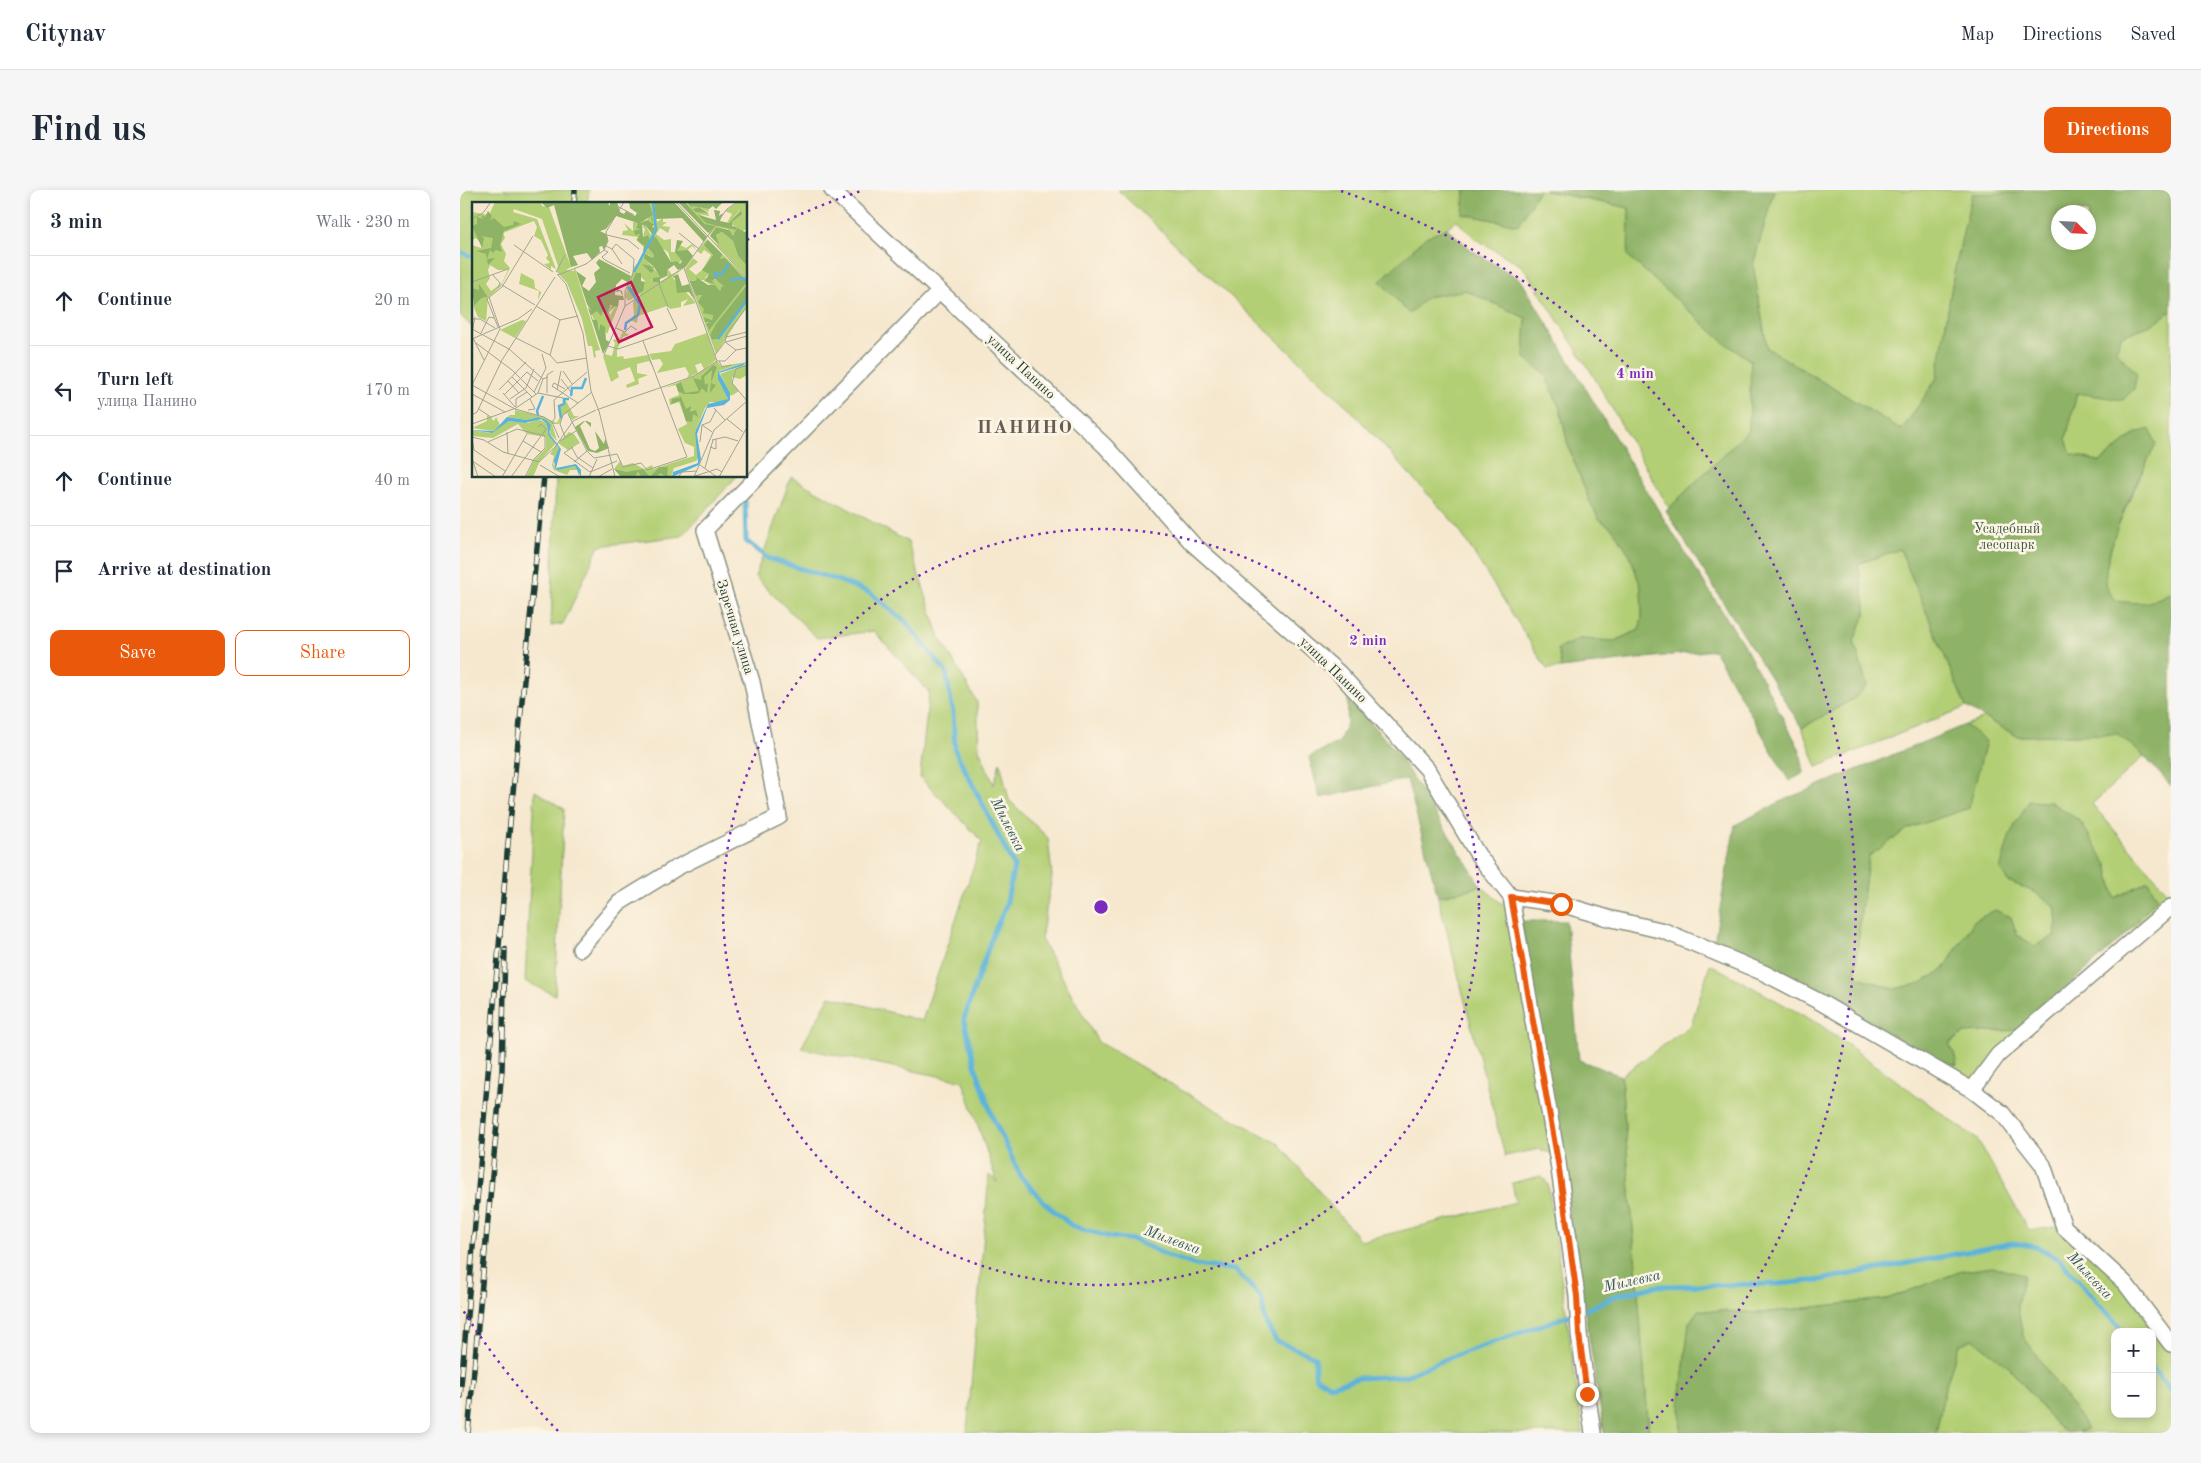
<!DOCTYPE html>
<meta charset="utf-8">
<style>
body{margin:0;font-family:"Old Standard TT",serif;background:#f6f6f7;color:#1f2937}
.controls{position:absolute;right:15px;bottom:15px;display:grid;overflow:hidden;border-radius:10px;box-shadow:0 2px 8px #0003}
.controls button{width:45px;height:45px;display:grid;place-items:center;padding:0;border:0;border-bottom:1px solid #e0e1e3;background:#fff;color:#1f2937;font:25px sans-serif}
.compass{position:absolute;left:1591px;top:15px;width:45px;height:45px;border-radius:50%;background:#fff;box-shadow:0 2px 8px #0003;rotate:114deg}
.stop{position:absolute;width:15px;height:15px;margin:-11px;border:4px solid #ea580c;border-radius:50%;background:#fff}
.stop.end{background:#ea580c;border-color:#fff;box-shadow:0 1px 5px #0008}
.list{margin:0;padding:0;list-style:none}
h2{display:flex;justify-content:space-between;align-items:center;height:65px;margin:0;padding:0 20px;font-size:21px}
h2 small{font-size:16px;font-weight:400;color:#747a83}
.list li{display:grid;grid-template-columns:32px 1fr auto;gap:15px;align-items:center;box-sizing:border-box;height:90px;padding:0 20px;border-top:1px solid #e0e1e3}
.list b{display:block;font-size:19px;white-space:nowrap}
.list p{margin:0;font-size:16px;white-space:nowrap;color:#747a83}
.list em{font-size:16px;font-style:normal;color:#747a83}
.actions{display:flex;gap:10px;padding:15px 20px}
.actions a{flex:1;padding:11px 0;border:1px solid #ea580c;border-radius:10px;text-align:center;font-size:18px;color:#ea580c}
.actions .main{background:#ea580c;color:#fff}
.icon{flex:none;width:28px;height:28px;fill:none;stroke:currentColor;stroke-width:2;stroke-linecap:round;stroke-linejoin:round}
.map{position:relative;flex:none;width:1711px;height:1243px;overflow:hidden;border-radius:10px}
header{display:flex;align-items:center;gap:30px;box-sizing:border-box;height:70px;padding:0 25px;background:#fff;border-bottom:1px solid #e0e1e3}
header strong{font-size:24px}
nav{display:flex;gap:28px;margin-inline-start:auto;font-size:18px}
.intro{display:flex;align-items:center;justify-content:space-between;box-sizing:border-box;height:120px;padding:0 30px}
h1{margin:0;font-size:35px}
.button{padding:12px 22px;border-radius:10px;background:#ea580c;color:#fff;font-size:18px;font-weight:700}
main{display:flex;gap:30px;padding:0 30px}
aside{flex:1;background:#fff;border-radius:10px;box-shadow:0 2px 8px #0003}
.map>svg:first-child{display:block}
.green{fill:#b3cf75;stroke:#698654;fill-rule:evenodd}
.forest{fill:#8eb266;stroke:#56784d;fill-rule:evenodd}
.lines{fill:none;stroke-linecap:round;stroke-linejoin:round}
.stream{stroke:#5cb3d9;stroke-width:5}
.street-casing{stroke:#8a9282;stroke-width:18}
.street{stroke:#fff;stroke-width:15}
.rail-casing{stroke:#1f3d34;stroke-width:5.5}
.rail{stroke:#fcf5e5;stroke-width:4;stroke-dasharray:11;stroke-linecap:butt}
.route{stroke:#ea580c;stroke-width:6}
.ring{fill:none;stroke:#7b2cbf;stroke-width:2.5;stroke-dasharray:2.5 5}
.labels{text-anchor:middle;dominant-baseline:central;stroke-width:5;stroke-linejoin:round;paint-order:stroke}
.street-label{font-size:14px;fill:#1f3d34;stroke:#fcf5e5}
.park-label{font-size:14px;fill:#3d5a41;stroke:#fcf5e5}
.water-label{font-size:15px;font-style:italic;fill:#2e5a5d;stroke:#fcf5e5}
.district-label{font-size:19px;font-weight:bold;letter-spacing:1px;fill:#665e52;stroke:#fcf5e5}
.inset-river{fill:none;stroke:#5cb3d9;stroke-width:2.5}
.inset-road{fill:none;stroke:#a0a491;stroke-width:1}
.view{fill:#c2185b;fill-opacity:0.15;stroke:#c2185b;stroke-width:2.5}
.inset-edge{fill:none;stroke:#1f3d34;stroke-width:2.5}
.centre{fill:#7b2cbf;stroke:#fcf5e5;stroke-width:2.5}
.ring-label{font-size:15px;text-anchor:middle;font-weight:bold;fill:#7b2cbf;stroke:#fcf5e5;stroke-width:5;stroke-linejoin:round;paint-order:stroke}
</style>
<header>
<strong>Citynav</strong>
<nav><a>Map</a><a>Directions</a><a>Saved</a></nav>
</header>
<div class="intro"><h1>Find us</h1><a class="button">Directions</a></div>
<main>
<aside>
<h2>3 min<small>Walk · 230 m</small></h2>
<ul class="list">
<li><svg class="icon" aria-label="ahead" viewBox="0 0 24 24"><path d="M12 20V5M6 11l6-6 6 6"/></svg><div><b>Continue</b></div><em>20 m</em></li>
<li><svg class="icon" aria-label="left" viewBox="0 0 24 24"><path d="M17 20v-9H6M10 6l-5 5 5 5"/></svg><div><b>Turn left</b><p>улица Панино</p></div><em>170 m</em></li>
<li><svg class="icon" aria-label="ahead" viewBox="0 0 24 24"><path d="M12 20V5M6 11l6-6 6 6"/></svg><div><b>Continue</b></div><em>40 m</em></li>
<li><svg class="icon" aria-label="arrive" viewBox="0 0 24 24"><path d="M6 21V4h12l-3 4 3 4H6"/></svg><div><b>Arrive at destination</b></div></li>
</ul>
<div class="actions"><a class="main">Save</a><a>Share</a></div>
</aside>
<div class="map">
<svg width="1711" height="1243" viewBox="0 0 1711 1243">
<rect width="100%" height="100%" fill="#fcf5e5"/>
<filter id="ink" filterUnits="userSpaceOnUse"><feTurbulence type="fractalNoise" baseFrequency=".02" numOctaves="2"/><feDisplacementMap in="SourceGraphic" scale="10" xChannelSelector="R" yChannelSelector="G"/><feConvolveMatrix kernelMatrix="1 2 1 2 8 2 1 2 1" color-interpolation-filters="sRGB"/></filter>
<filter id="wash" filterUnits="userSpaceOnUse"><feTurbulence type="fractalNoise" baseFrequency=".0096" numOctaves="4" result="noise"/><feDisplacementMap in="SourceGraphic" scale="20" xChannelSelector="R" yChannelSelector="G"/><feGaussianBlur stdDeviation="1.12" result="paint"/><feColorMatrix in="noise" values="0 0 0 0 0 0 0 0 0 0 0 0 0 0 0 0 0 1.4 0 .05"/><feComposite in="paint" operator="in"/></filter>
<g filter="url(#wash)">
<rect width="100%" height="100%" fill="#f6e8cf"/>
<g class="green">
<polygon points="0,0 129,0 127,14 14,14 14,139 0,125"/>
<polygon points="658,0 1005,0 1003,24 1058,35 1079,0 1169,18 1169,67 1265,153 1291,171 1289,240 1209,318 1133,185 1066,81 1059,74 1016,49 996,30 987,38 966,47 967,107 1005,100 1066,128 1064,167 1085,184 1100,219 1108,255 1129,310 1139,329 1153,339 1170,365 1181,398 1182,428 1179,440 1155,451 1119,449 1098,459 1101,478 1087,479 996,335 888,217"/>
<polygon points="1314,0 1563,0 1561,3 1512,4 1494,83 1477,188 1442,240 1307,158 1293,75"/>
<polygon points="1711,121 1711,402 1689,414 1659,412 1647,402 1644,386 1656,340 1695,254 1676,243 1640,272 1611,264 1606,249 1617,202 1663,210 1677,184 1656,161 1661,146 1691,135"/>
<polygon points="96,286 277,286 222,346 139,356 103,434 91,436"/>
<polygon points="331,287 448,352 480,448 517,512 519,559 534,595 540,572 549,610 588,648 592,686 581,749 638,852 742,912 819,954 901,1051 1056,1012 1052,993 1081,986 1088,994 1123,1243 507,1243 529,985 537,992 503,891 341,858 370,806 462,831 522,651 460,587 469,502 414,441 357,448 295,387"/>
<polygon points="1440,359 1506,517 1357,577 1342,538 1393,509 1407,496 1394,451 1406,422 1398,374"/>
<polygon points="1525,528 1557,546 1658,544 1684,566 1632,614 1710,705 1661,749 1697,708 1688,691 1655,708 1647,675 1548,691 1576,703 1595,716 1597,733 1594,746 1575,756 1557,745 1551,727 1514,731 1484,779 1461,794 1434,799 1395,786 1402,712 1409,666 1449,638 1509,618 1525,552 1505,535"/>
<polygon points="75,601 104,619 95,805 65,791"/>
<polygon points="1021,696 1062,731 1101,967 1079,959 1045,966 978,707"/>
<path d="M 1250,774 L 1359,834 L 1518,950 L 1569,1041 L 1600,1036 L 1667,1098 L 1711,1155 L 1711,1243 L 1618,1243 L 1627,1239 L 1563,1146 L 1557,1115 L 1564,1086 L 1502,1081 L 1427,1109 L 1301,1123 L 1239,1120 L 1229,1133 L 1220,1210 L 1221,1243 L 1189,1243 L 1161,886 L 1231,835 ZM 1655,1142 L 1692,1142 L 1692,1224 L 1655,1224 Z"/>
<polygon points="1559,840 1511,893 1475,869 1496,875 1494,863 1489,854 1504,843"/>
<polygon points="1513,1149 1550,1178 1599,1238 1609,1243 1476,1243 1485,1198 1499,1154"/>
</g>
<g class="forest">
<polygon points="1005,0 1079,0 1058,35 1003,24"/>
<path d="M 1085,0 L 1314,0 L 1293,75 L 1307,158 L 1442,240 L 1477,188 L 1494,83 L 1512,4 L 1560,3 L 1563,0 L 1711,0 L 1711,121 L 1691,135 L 1661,146 L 1656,161 L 1677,184 L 1674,199 L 1663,210 L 1617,203 L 1606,249 L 1611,264 L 1640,272 L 1676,243 L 1690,239 L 1696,254 C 1685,276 1612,409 1665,412 C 1688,414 1690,413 1711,402 L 1711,596 L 1684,566 L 1658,544 L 1557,546 L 1506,517 L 1440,359 L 1398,374 L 1406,422 L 1394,451 L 1407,496 L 1393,509 L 1342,538 L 1206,321 L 1289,240 L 1291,171 L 1265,153 L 1168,66 L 1169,18 ZM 1598,22 L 1628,22 L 1628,52 L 1598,52 Z"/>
<polygon points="987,38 1011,60 1061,90 1200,323 1285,457 1340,560 1344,583 1329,591 1254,460 1101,478 1098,459 1119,449 1155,451 1179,440 1182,428 1181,398 1170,365 1153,339 1139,329 1129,310 1108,255 1100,219 1085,184 1064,167 1066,128 1005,100 967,107 949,124 920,91 966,47"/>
<polygon points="888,508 935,560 1021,696 978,707 947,589 860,608 849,567 879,552 887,533"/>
<polygon points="1505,535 1526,551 1509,618 1449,638 1409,666 1402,712 1395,786 1434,799 1461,793 1484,779 1514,731 1535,720 1551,727 1557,745 1575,756 1594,746 1597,733 1595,716 1576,703 1548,691 1540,680 1550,644 1569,611 1591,612 1620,631 1647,675 1655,708 1688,691 1697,708 1661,749 1559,840 1504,843 1489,853 1494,863 1497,875 1475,869 1298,770 1254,752 1275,635 1326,609"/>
<polygon points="1062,731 1106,731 1119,870 1161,886 1189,1243 1144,1243 1101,967"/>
<path d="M 1533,1077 L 1564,1085 L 1557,1115 L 1563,1146 L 1628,1239 C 1616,1243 1610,1243 1599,1238 L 1550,1178 L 1513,1149 L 1499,1155 L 1485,1198 L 1476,1243 L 1221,1243 L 1220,1210 L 1229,1133 L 1238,1120 L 1301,1123 L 1427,1109 L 1502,1081 Z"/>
</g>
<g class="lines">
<g class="stream">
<polyline points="0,62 14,67"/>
<polyline points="285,311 286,351 307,368 380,391 410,403 444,430 486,482 493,522 495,560 554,676 546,716 533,744 504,829 515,875 533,928 561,987 586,1014 612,1036 650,1047 674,1050 711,1067 735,1075 775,1080 802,1108 805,1131 816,1151 855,1167 855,1187 870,1196 899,1188 945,1186 991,1167 1130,1118 1158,1105 1198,1096 1319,1094 1360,1090 1553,1053 1578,1057 1599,1069 1664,1142"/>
<polyline points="1692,1178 1711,1201"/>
</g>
</g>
</g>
<g filter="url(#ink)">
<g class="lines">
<g class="street-casing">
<g id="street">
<polyline points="372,0 645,256 733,354 879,483 967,579 1018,665 1051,707 1098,972 1117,1106 1119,1144 1133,1243"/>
<polyline points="1051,707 1101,714 1148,728 1204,741 1304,783 1360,812 1512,900 1542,923 1583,975 1604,1037 1665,1093 1711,1154"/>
<polyline points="120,759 159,713 216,678 319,627 292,492 245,340 480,101"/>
<polyline points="1512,900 1538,865 1711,717"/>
</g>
</g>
<use href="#street" class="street"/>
<g class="rail-casing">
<g id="rail">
<polyline points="114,14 115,0"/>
<polyline points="0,1207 47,664 84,286"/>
<polyline points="8,1243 42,880 45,759"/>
</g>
</g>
<use href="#rail" class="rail"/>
</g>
</g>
<g class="lines" filter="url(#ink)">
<polyline class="route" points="1101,714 1051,707 1098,972 1117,1106 1119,1144 1127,1204"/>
</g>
<g class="ring">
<circle cx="641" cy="717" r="378"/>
<path d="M98 1241A755 755 0 0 1 1 1117M287 50A755 755 0 0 1 401 1M881 1A755 755 0 0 1 1184 1241"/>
</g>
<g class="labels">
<g class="street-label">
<text transform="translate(561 177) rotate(43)">улица Панино</text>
<text transform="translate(275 437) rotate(73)">Заречная улица</text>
<text transform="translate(873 480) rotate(44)">улица Панино</text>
</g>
<g class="park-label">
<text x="1547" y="339">Усадебный<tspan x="1547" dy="16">лесопарк</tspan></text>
</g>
<g class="water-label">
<text transform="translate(547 635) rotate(63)">Милевка</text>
<text transform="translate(712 1051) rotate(20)">Милевка</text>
<text transform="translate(1629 1086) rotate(47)">Милевка</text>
<text transform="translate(1172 1092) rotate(-13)">Милевка</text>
</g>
<g class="district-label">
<text x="565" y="238">ПАНИНО</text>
</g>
</g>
<g transform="translate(12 12)">
<rect width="275" height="275" fill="#f6e8cf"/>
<path d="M 23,0 L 69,0 L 70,4 L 77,5 L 99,65 L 94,68 L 102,69 L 103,65 L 104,70 L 128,148 L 123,149 L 124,155 L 122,156 L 120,144 L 116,144 L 110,117 L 95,81 L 85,70 L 86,64 L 70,17 L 42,7 L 41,10 L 65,17 L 84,67 L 79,64 L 79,68 L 72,62 L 78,61 L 74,56 L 76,53 L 69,38 L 62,34 L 65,25 L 62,19 L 31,31 L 33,36 L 29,42 L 34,52 L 32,59 L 38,66 L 29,84 L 16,96 L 14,119 L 6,115 L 0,101 L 2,104 L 10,96 L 16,95 L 7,83 L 7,89 L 0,86 L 0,43 L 9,46 L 10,42 L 4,36 L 0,38 L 0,10 L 17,13 ZM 18,63 L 26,68 L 36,68 L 30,81 L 19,89 L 14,82 L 18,76 L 16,68 ZM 177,0 L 182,0 L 185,20 L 191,16 L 191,20 L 195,20 L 190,24 L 198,25 L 196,31 L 188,26 L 184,32 L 192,38 L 199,37 L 199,50 L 204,50 L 208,43 L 214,46 L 220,42 L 225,48 L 220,44 L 212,51 L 205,49 L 210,58 L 206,62 L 206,59 L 199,60 L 196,50 L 180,40 L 188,47 L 181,56 L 176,53 L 172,55 L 189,75 L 181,80 L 186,81 L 196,75 L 193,70 L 196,67 L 200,73 L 211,67 L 200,75 L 224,101 L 211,104 L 216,97 L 209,100 L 209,105 L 198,107 L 195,104 L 166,114 L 165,121 L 158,118 L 150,128 L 162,113 L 161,100 L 169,92 L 156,99 L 153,94 L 162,65 L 171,56 L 172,45 L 164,38 L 166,35 L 150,33 L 151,29 L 156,28 L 152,21 L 161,29 L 161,20 L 175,18 L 180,11 ZM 180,15 L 182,23 L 179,33 L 174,24 L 170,24 L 173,27 L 171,35 L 175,33 L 180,43 L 178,46 L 182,46 L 181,52 L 176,46 L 173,51 L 171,42 L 165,38 L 169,33 L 164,30 L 168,27 L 164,24 L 167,21 L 176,18 L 181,22 ZM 165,71 L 173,79 L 172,85 L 162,94 L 158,85 L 163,86 L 160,80 L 166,80 ZM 213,0 L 220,6 L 220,3 L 237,7 L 236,10 L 227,5 L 222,7 L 236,11 L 237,14 L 227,12 L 261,28 L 265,25 L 258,22 L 270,11 L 268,8 L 258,20 L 256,21 L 255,21 L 260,12 L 253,9 L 266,0 L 275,0 L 275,27 L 260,34 L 256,27 L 244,25 L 238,33 L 233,22 ZM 250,30 L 261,39 L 266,54 L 275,64 L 275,75 L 238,36 L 246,43 L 244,33 ZM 235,37 L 275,76 L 275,83 L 238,133 L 240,138 L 246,137 L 275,98 L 275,104 L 244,152 L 213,67 L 221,56 L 226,60 L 217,67 L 224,73 L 230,68 L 239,53 L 232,48 L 229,52 L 225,49 ZM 234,48 L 248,57 L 275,80 L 237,127 L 235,125 L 238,120 L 232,115 L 240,118 L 241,113 L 229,103 L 230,93 L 224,94 L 220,78 L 231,78 L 248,89 L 254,85 L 249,79 L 233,76 L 237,72 L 231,66 L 241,53 ZM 49,71 L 62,78 L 63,86 L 69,90 L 69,91 L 66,98 L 67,89 L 47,82 ZM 127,98 L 136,99 L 135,103 L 125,108 L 132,109 L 133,115 L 136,104 L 141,104 L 136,111 L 138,114 L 143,104 L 146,105 L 135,132 L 128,122 L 127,129 L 115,102 L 120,108 L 128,102 L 123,104 ZM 50,118 L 54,119 L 43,136 L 28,128 ZM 151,129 L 157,133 L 151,135 L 145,148 L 145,155 L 151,154 L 152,157 L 176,153 L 182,167 L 177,159 L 165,162 L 165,171 L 176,173 L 166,177 L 167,182 L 155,186 L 154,183 L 163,179 L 158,165 L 145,170 L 147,175 L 139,180 L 131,154 L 133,152 L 140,154 L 143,141 L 141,138 L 148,136 ZM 235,131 L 244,158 L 232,167 L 229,161 L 223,163 L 226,171 L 215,176 L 217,172 L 213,165 L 185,171 L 191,162 L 188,157 L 180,158 L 177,152 L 199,149 L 203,142 ZM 245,159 L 249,164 L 275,160 L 247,169 L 247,177 L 256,197 L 251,200 L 238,200 L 233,206 L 223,230 L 227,254 L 224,259 L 202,266 L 199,275 L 152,275 L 142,267 L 148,259 L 150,264 L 161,261 L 172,267 L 180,263 L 181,267 L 222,254 L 222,245 L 213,241 L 206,227 L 215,222 L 207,200 L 198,203 L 197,197 L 207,193 L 204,183 L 192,186 L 222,174 ZM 275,162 L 275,173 L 268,177 L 260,175 L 260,181 L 267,189 L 259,194 L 248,172 ZM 92,195 L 102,214 L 107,214 L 100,218 L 96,211 L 91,213 L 87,222 L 80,222 L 85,239 L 77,231 L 79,223 L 66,215 L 55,218 L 35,215 L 29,220 L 38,213 L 43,213 L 43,208 L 69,214 L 85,221 L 88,215 L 86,204 L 91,203 ZM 15,213 L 22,219 L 24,215 L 28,223 L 22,229 L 0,226 L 15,219 ZM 67,217 L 75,222 L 76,233 L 84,241 L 68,259 L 61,275 L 54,275 L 62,258 L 74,246 L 74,235 L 55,232 L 46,222 L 21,236 L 0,234 L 0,228 L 18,231 L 37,219 L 56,221 ZM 97,230 L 102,232 L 108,241 L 96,248 L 86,241 ZM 85,242 L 88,248 L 81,262 L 84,267 L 103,264 L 107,268 L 107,275 L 105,268 L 98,268 L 95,273 L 82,268 L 80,263 L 82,254 L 78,252 Z" fill="#b3cf75" fill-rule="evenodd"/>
<path d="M 69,0 L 135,0 L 138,4 L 138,0 L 145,0 L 148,10 L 152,12 L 154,9 L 163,14 L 165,11 L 158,6 L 157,0 L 177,0 L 181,13 L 168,21 L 176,18 L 181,22 L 179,16 L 180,14 L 182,23 L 180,25 L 183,26 L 181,33 L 174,24 L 170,23 L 171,35 L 176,33 L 179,40 L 182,34 L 185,37 L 199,60 L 205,59 L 208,62 L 210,59 L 203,50 L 205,38 L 211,39 L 205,49 L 216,48 L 221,54 L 213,65 L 206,68 L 202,63 L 195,68 L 195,74 L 188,77 L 188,81 L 181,80 L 181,76 L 188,75 L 182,65 L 182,66 L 178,65 L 182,68 L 179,71 L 170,62 L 182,65 L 172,56 L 173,52 L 181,56 L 182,53 L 176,46 L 171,50 L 172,44 L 165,38 L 168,32 L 163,33 L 162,29 L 168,27 L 164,26 L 166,21 L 144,14 L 134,27 L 128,29 L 134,32 L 136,38 L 132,48 L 130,44 L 127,45 L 128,50 L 120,58 L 115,51 L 101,54 L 106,63 L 99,65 L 82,3 L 75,6 ZM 182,0 L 202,0 L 235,35 L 232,40 L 210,16 L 184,17 ZM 206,0 L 213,0 L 233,22 L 243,24 L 236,31 ZM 214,0 L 251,0 L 244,7 L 241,4 L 237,7 L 227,5 L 236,11 L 224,10 L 221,7 L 227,5 L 220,4 L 220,6 ZM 242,8 L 248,9 L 247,14 L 251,11 L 248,19 L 257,21 L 269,8 L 270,12 L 260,20 L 260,24 L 265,25 L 263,28 L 234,21 L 226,13 L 244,18 ZM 16,9 L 20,14 L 18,18 L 22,16 L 32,25 L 41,23 L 42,19 L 49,22 L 56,19 L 32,29 L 28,43 L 30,50 L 24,48 L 21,51 L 18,48 L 15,57 L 23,56 L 16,63 L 14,52 L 4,49 L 19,46 L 21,36 L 9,34 L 12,36 L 10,46 L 0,24 L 5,22 L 5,15 L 11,17 L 9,13 L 13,15 ZM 244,25 L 257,28 L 261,34 L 265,26 L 273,30 L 275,27 L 275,64 L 266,54 L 261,39 L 250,30 L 244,33 L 247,43 L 238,34 ZM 236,38 L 250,52 L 248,57 L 253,56 L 275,80 L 237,128 L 234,122 L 238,120 L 233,120 L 232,115 L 240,118 L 241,113 L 231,111 L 232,107 L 226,100 L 230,93 L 224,94 L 218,79 L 225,78 L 224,75 L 236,83 L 243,83 L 248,89 L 250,84 L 253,85 L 243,77 L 240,79 L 243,82 L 233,79 L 237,72 L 230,68 L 241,53 L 232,43 ZM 127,57 L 159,74 L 157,81 L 150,77 L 144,83 L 143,93 L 151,94 L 148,89 L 144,90 L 145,87 L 150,89 L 152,98 L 147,98 L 146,105 L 143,104 L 137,110 L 138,115 L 136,111 L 141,104 L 138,103 L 134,115 L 131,109 L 129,114 L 125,109 L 119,113 L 121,118 L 125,118 L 127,129 L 128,122 L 133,125 L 134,138 L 138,140 L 131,152 L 116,106 L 120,109 L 115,102 L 104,69 L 114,76 L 110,84 L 117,89 L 124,80 L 122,71 L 128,66 L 124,61 ZM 164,71 L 169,71 L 169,79 L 173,80 L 171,89 L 162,94 L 157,86 L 161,82 L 159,86 L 163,86 L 160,80 ZM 206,72 L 210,84 L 217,82 L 223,99 L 217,90 L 205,91 L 203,76 L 200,75 ZM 7,82 L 16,95 L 10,96 L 2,104 L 0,86 L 7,88 ZM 275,83 L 275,98 L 246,137 L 240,138 L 238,133 L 244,122 ZM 241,163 L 245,165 L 239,181 L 244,183 L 238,191 L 240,168 L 232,175 L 233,183 L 236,181 L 235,191 L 230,186 L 227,191 L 223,192 L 212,192 L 206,189 L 204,183 L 209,180 L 213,191 L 227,189 L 221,176 L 230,178 L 229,175 ZM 209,195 L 214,207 L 219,204 L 218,210 L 224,208 L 226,215 L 221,212 L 220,220 L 214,219 L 208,199 L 199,202 L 200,197 ZM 112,219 L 115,219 L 119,221 L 119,225 L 113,219 L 108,224 L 118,247 L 123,249 L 127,246 L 123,229 L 132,242 L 133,237 L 137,246 L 125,251 L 116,249 L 103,225 ZM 187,265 L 196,265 L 195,275 L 188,271 L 185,275 L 169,275 L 166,269 L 163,275 L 149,275 L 142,267 L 154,270 L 171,267 L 178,275 Z" fill="#8eb266"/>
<path d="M 275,160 L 270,164 L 247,171 L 258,191 L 258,198 L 252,203 L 235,206 L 225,232 L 229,257 L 227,263 L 200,275 L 201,270 L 226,261 L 223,230 L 236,202 L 256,197 L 246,177 L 246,170 ZM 35,215 L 55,218 L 66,215 L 74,218 L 79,223 L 77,231 L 89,247 L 84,266 L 104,262 L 109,268 L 109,275 L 103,264 L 86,268 L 83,266 L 82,258 L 87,246 L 76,233 L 75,222 L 69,217 L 53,221 L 37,219 L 20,231 L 0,228 L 22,229 Z" fill="#5cb3d9"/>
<path class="inset-river" d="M 162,70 L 184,28 L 181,0M 244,76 L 243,72 L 250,72 L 257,61M 258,78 L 271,76 L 275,79M 153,128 L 154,121 L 166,113 L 168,103 L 156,85M 246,137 L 275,98M 99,194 L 100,186 L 110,186 L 114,176M 66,213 L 65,209 L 71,194M 89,216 L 87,204 L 92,202 L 92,197 L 97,197"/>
<path class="inset-road" d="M 204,0 L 275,76M 145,4 L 162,13M 0,17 L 11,11 L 18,1M 207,31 L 227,47M 135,33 L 156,38 L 167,47M 42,43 L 81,70M 134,44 L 140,47 L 144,42 L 162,57 L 161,72 L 153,89 L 153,104M 140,47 L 150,62M 132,48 L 136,50 L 130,55 L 133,58 L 158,71M 212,66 L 245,159M 84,70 L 93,53M 20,72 L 28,81 L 26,86M 85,72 L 94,82 L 111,131 L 119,189 L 127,209 L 125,207M 86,73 L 114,62 L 132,48 L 136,39 L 134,30 L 152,0M 0,80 L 36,67M 187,82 L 196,105M 30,83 L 63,103M 17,95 L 28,127 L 0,183 L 43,207 L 72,215 L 80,220 L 87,236M 64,104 L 88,118 L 106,114M 0,117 L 8,117 L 23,126M 26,125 L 15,97 L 30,85 L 61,34M 144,126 L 153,130 L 159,124 L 165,128M 0,127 L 37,147 L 71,177M 0,131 L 3,115M 9,131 L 17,115 L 22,116M 254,135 L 275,130M 1,136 L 12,158M 44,136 L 78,153M 0,137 L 46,117 L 60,107M 253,140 L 264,148 L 275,146M 254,140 L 275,134M 4,141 L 40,168 L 64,192M 136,144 L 146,147 L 205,127 L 195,106M 78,153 L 85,161 L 115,156M 78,153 L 88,118M 132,153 L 153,104 L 214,64 L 255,7 L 265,0M 243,153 L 253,140 L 255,131 L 275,105M 245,159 L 253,159 L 264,148M 247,159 L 250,165 L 259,163M 91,169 L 100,182M 40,175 L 60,195M 89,177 L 99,190M 36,179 L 47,191M 80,184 L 106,201M 80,184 L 82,181 L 93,187M 27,188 L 54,160M 85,188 L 89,169M 62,190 L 74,166 L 70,152M 31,191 L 43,205M 66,191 L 71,177 L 76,175M 75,191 L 75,173 L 81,169M 0,192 L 33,210M 32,193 L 55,170 L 66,179M 38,197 L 54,186 L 62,167M 275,199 L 260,181 L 264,167 L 275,163M 44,205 L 44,197 L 55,190M 242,206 L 253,218M 7,207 L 20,216M 127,207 L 222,174 L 245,159M 56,208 L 63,207 L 58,197M 127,209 L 143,275M 96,212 L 115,249 L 122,256 L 145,252 L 151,265 L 169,261 L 175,268 L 215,255 L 171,139M 0,213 L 5,210 L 30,158 L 83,75M 255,217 L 271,230M 80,220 L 83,216 L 82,198 L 115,170M 0,222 L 44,206 L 66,191 L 91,196M 66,225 L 69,222 L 74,227 L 70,233M 35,230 L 36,252M 240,230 L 230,223 L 238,220 L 244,208M 0,235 L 12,238 L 31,250 L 67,260M 93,235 L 88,222 L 91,213 L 120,190M 0,237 L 2,248 L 33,269M 240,238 L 253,235 L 266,239M 51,239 L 69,250M 88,239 L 104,229M 16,240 L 45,227 L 73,234 L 73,246 L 62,257 L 53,275M 228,240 L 230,223M 101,245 L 92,251 L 118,270 L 145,259M 238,245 L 244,247 L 244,237M 100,246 L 105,255 L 121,266M 0,256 L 6,275M 2,260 L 24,275M 67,260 L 83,245 L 101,219 L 124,208M 102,260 L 115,249M 68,263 L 88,275M 228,263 L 245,275M 233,266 L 241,238M 207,274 L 210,270 L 225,269M 223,274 L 245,267 L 250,270M 30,275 L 55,232M 39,275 L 69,234M 117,275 L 125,257M 126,275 L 140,267M 222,275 L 242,228 L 275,199M 247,275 L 274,227"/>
<path class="view" d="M 159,80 L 180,125 L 147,140 L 126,95 Z"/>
<rect width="275" height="275" class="inset-edge"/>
</g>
<circle cx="641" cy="717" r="8" class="centre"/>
<g class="ring-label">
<text x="1175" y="188">4 min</text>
<text x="908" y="455">2 min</text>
</g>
</svg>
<div class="controls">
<button>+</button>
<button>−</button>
</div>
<svg class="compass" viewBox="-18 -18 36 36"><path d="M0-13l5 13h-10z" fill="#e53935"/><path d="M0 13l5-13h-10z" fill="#747a83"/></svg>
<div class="stop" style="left:1101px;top:714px"></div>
<div class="stop end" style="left:1127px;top:1204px"></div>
</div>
</main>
